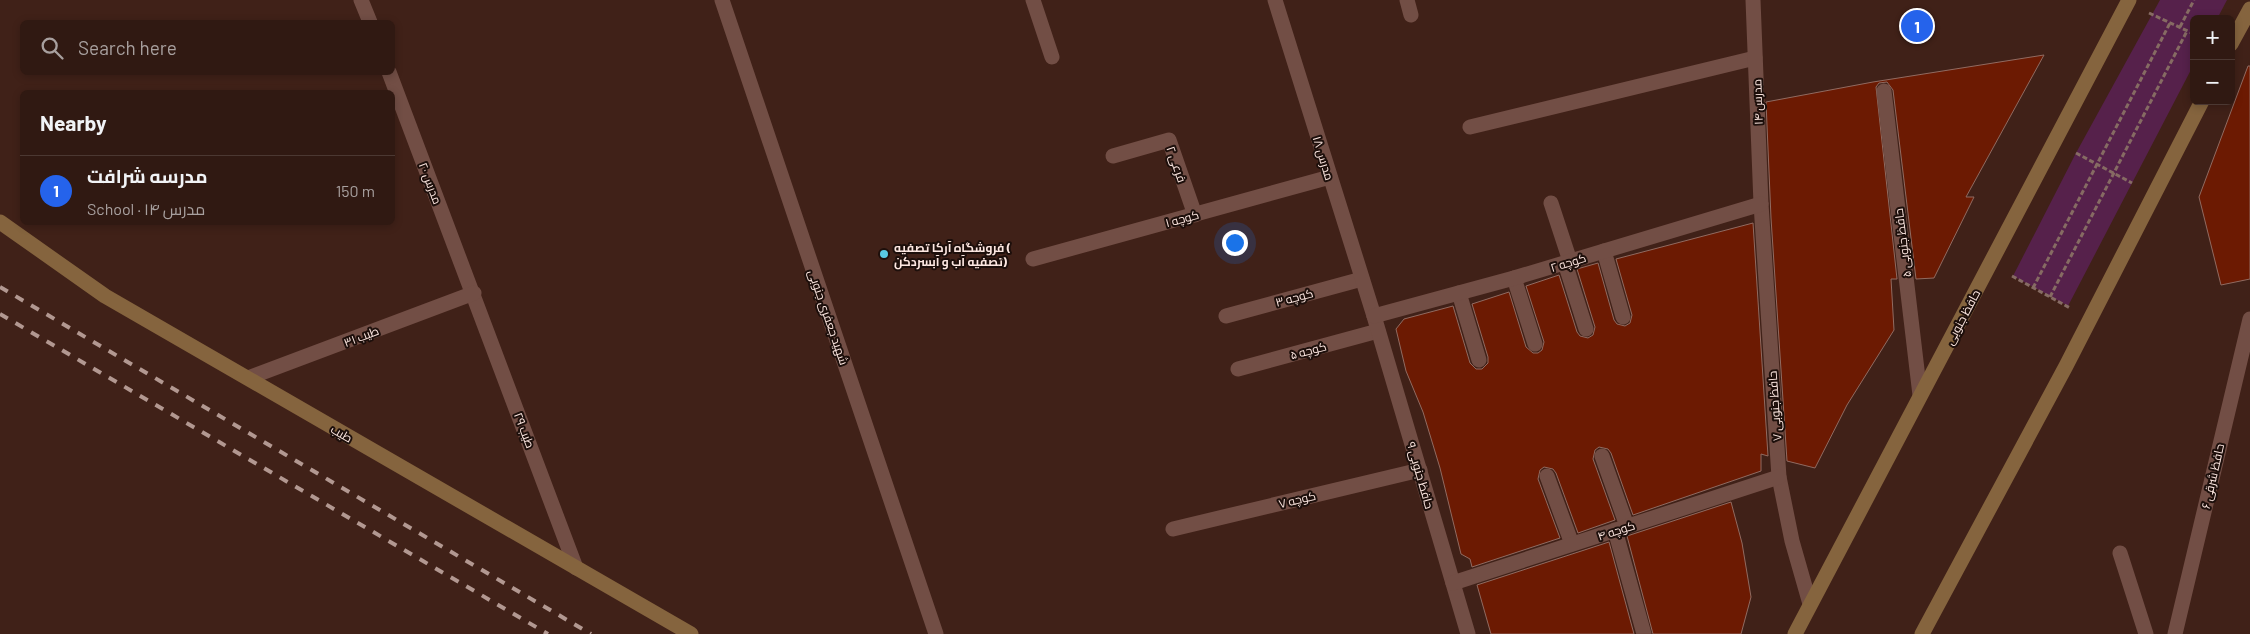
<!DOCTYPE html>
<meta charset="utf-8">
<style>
body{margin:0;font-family:Barlow,Cairo,sans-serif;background:#3c2620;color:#f1f3f6}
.controls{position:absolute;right:15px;top:15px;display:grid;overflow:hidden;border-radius:8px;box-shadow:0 2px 8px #0003}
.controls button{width:45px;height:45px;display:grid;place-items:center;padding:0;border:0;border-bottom:1px solid #4b3832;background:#301912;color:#f1f3f6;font:25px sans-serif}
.you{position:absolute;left:1234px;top:242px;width:18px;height:18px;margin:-12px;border:4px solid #fff;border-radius:50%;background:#1a73e8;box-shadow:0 0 0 8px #1a73e833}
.badge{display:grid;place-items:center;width:32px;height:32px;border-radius:50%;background:#2563eb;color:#fff;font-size:16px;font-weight:700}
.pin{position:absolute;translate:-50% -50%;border:2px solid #fff;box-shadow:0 1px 5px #0006}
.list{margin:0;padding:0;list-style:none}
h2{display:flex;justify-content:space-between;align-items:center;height:65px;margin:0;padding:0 20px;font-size:21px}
h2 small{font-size:16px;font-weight:400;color:#a8a09f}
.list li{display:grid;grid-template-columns:32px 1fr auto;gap:15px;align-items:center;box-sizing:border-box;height:70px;padding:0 20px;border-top:1px solid #4b3832}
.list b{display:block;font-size:19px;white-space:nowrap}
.list p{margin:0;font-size:16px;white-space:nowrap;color:#a8a09f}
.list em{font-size:16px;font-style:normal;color:#a8a09f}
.icon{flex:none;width:28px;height:28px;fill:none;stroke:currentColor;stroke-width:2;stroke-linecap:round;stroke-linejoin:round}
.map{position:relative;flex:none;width:2250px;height:634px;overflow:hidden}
.search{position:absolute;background:#301912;box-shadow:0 2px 8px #0003;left:20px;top:20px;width:375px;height:55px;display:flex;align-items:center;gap:12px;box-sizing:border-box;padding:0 18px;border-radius:8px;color:#a8a09f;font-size:19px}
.panel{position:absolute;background:#301912;box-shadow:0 2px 8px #0003;left:20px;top:90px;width:375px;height:135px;border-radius:8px}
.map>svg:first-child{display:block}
.green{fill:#56214b}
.building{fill:#6c1a02;stroke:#916b61}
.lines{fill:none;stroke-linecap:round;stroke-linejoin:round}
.path{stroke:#866b63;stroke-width:3;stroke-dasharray:5 2.5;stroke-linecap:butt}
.lane{stroke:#724e45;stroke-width:15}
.street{stroke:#724e45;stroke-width:15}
.secondary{stroke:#85643e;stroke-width:15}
.rail{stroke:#b29891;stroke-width:4;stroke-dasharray:9 9;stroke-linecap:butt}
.poi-dot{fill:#58c9e3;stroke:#1d0f0b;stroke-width:2}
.labels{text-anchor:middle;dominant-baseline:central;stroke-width:4;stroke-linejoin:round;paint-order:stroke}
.street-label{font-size:12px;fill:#fde7e1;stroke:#1d0f0b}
.poi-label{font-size:12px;font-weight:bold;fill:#fde7e1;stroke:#1d0f0b;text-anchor:start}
</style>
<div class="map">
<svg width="2250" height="634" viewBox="0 0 2250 634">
<rect width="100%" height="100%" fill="#402118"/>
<polygon class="green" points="2160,0 2227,0 2217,19 2194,19 2194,64 2068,306 2013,276 2076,153"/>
<g class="building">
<polygon points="2044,55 1966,197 1974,197 1934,278 1916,279 1893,90 1887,82 1879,83 1876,87 1897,279 1891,279 1894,330 1847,405 1815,468 1787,461 1771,218 1766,102 1873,82"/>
<polygon points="2248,66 2250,66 2250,279 2221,285 2199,197"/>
<polygon points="1753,223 1768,456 1761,454 1761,471 1633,515 1611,453 1608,449 1599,447 1595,450 1593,459 1615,520 1578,533 1556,473 1553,469 1544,467 1540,470 1538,479 1560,538 1472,567 1470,559 1461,554 1440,468 1423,412 1406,371 1396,329 1404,319 1453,306 1470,363 1476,369 1482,369 1488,363 1488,357 1472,304 1509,292 1526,347 1533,353 1538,353 1542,350 1544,342 1526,286 1559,275 1577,332 1580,336 1588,338 1593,335 1595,327 1577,269 1598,263 1614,320 1617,324 1625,326 1630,323 1632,315 1616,259"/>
<polygon points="1731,502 1742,543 1751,597 1741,634 1653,634 1627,536"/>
<polygon points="1609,542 1634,634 1491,634 1477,585"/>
</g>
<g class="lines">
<g class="path">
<polyline points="2149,13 2194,34"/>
<polyline points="2180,27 2194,0"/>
<polyline points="2076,153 2132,183"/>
<polyline points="2012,276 2070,308"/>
<polyline points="2033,288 2170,23"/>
<polyline points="2050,297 2187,31"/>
</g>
<g class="lane">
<polyline points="1407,0 1411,15"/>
<polyline points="1884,91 1920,395"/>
<polyline points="1470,127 1755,58"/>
<polyline points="1113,156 1169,140 1195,215"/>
<polyline points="1551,203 1570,261"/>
<polyline points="1604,251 1623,317"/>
<polyline points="1033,259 1330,177"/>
<polyline points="1565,263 1586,329"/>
<polyline points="1514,278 1535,344"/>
<polyline points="1459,293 1479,360"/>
<polyline points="1226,316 1362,279"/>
<polyline points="1238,369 1378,331"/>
<polyline points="1602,456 1627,526"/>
<polyline points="1547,476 1572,544"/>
<polyline points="1173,529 1420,470"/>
<polyline points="1615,530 1644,634"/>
<polyline points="2120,553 2146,634"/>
</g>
<g class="street">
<polyline points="361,0 370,22"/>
<polyline points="722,0 936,634"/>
<polyline points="1033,0 1052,57"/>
<polyline points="1275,0 1374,316 1468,634"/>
<polyline points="1753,0 1761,204 1779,477 1792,541 1810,604"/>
<polyline points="389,72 576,568"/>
<polyline points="1374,316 1514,278 1761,204"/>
<polyline points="248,378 474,293"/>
<polyline points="1453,583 1779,477"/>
<polyline points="2175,634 2250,319"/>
</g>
<g class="secondary">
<polyline points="2231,44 2250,9"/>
<polyline points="0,222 105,296 691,634"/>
<polyline points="1795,634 2129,0"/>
<polyline points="1922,634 2066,366 2202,101"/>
</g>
<g class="rail">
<polyline points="0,287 591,634"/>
<polyline points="0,314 548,634"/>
</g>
</g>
<circle class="poi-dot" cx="884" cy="254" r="5"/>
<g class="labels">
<g class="street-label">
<text transform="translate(1757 102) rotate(-92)">مدرس ۱۴</text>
<text transform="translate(1324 158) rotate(73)">مدرس ۱۸</text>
<text transform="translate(1177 164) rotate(71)">فرعی ۲</text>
<text transform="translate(431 183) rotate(69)">مدرس ۲۰</text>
<text transform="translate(1182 218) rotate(-15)">کوچه ۱</text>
<text transform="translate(1902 243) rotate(-97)">حافظ جنوبی ۵</text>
<text transform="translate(1568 262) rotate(-17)">کوچه ۲</text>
<text transform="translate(1294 297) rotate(-15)">کوچه ۳</text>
<text transform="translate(829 317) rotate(71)">شهید جعفری جنوبی</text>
<text transform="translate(1962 317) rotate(-62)">حافظ جنوبی</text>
<text transform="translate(361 336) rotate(-21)">طیب ۳۱</text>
<text transform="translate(1308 350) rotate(-15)">کوچه ۵</text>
<text transform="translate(1774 406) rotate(-94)">حافظ جنوبی ۷</text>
<text transform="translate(525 430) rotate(69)">طیب ۲۹</text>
<text transform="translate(342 433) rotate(30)">طیب</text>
<text transform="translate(1421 475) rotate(74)">حافظ جنوبی ۹</text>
<text transform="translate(2212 476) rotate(-77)">حافظ شرقی ۶</text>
<text transform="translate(1297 499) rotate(-13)">کوچه ۷</text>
<text transform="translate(1616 530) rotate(-18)">کوچه ۴</text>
</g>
<g class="poi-label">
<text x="894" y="247">فروشگاه آرکا تصفیه (<tspan x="894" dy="14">تصفیه آب و آبسردکن)</tspan></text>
</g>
</g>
</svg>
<div class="controls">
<button>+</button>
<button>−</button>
</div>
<div class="you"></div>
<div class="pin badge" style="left:1917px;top:26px">1</div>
<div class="search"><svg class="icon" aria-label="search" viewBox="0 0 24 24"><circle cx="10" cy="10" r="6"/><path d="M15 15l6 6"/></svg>Search here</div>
<section class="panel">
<h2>Nearby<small></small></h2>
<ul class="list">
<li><span class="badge">1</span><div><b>مدرسه شرافت</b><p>School · مدرس ۱۴</p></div><em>150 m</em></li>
</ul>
</section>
</div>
